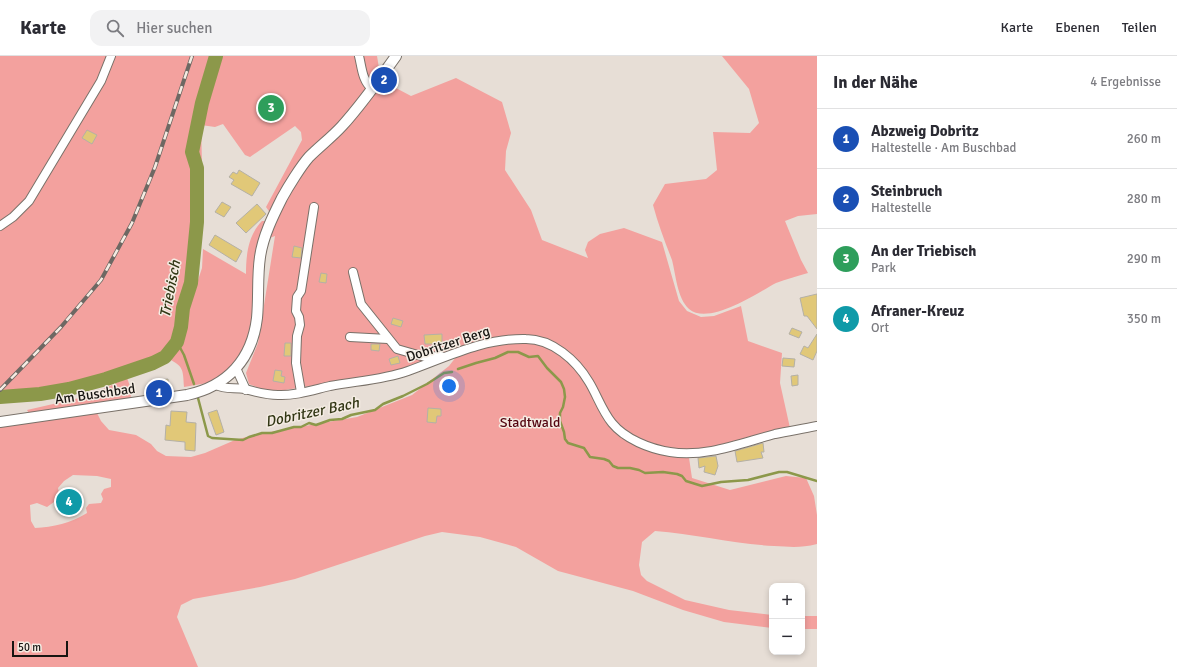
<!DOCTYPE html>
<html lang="de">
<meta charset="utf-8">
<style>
body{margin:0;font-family:Signika,sans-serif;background:#f2f2f3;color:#2b2b33}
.controls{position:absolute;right:12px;bottom:12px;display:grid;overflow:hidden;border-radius:8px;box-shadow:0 2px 6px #0003}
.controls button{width:36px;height:36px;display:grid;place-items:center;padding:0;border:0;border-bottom:1px solid #e1e1e2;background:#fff;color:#2b2b33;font:20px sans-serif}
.scale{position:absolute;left:12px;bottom:10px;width:56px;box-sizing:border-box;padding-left:4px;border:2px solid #171512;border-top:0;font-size:11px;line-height:14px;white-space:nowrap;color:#171512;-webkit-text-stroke:3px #f4ece3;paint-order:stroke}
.you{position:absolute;left:449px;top:330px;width:14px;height:14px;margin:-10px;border:3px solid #fff;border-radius:50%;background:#1a73e8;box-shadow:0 0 0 6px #1a73e833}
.badge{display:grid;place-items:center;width:26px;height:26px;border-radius:50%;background:#0b8043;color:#fff;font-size:13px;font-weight:700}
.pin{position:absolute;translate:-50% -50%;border:2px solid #fff;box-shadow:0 1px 4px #0006}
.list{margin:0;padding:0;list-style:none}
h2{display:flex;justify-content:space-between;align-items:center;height:52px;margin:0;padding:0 16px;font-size:17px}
h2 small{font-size:13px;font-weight:400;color:#7c7c81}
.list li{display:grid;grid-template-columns:26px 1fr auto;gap:12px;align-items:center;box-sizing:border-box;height:60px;padding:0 16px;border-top:1px solid #e1e1e2}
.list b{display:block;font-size:15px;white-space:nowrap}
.list p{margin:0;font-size:13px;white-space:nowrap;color:#7c7c81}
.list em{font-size:13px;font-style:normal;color:#7c7c81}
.icon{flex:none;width:22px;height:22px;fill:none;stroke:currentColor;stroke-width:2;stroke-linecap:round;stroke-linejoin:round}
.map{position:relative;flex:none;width:817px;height:611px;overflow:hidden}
header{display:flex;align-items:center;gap:24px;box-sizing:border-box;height:56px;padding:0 20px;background:#fff;border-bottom:1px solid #e1e1e2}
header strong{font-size:19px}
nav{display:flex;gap:22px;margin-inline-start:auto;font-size:14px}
.search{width:280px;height:36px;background:#f2f2f3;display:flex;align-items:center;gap:10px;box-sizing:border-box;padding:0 14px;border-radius:12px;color:#7c7c81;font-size:15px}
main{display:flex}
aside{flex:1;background:#fff}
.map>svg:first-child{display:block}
.green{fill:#f3a19e;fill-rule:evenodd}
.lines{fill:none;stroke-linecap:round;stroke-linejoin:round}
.stream{stroke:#8c984a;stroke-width:2.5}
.river{stroke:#8c984a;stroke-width:14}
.building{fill:#e1c878;stroke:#b4b0a6}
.minor-casing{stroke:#797169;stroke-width:10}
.major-casing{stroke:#797169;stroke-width:12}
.minor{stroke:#fff;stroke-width:8}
.major{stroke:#fff;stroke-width:10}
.rail-casing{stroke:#6d6863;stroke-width:4}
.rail{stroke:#f4ece3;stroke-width:2.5;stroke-dasharray:8;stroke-linecap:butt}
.labels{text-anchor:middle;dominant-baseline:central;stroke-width:3;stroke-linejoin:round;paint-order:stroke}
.street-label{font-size:14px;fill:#171512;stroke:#f4ece3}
.park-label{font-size:14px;fill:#540611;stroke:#f4ece3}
.water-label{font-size:15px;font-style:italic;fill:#313614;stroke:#f4ece3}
</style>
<header>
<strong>Karte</strong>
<div class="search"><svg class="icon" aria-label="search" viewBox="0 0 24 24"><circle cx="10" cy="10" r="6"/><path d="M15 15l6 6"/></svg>Hier suchen</div>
<nav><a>Karte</a><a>Ebenen</a><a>Teilen</a></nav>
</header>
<main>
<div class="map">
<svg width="817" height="611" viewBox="0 0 817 611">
<rect width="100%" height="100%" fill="#e7ded6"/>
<g class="green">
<path d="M 0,0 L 377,0 L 379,12 L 383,18 L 379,23 L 411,40 L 456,22 L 502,46 L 511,77 L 506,95 L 505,114 L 531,154 L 542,184 L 588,202 L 585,194 L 588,186 L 600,178 L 624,172 L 662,186 L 679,245 L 687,255 L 701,261 L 714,260 L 741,250 L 748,285 L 782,297 L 780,327 L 790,372 L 702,393 L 688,395 L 692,422 L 730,434 L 786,420 L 806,422 L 814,440 L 817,459 L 817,488 C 801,492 791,491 774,490 C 734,488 695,478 655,475 L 642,486 L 639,509 L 641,519 L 647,525 L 685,544 L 729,554 L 772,559 L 772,572 L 724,566 L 683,554 L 633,535 L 558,515 L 516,491 L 480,481 L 442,476 L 425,480 L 295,523 L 260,531 L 193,543 L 181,549 L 177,561 L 198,611 L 0,611 L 0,371 L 97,357 L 101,365 L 109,374 L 136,379 L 151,388 L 157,395 L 166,400 L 191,401 L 205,397 L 235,384 L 258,378 L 357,361 L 412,339 L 449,310 L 463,292 L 463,291 L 407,312 L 384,318 L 285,334 L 264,334 L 249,328 L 246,317 L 258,287 L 275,180 L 264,184 L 273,161 L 266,151 L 302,84 L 301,76 L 295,70 L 250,101 L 245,99 L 223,68 L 215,71 L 201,69 L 202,108 L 197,112 L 197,166 L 191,227 L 183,252 L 181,271 L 178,286 L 183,289 L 185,281 L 185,273 L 188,254 L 202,212 L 203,193 L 246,218 C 246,199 248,179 262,165 L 269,165 L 260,185 L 255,216 L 253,264 L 246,289 L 231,312 L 213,326 L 184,331 C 183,311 183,310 165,301 C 137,315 98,328 68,333 C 45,337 23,339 0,341 ZM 73,419 L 97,420 L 111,423 L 111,431 L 104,433 L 101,438 L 103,443 L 101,447 L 89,448 L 86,452 L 87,457 C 71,467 53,471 35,472 L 31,465 L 30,449 L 37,447 L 47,451 L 54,446 L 56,440 L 59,437 L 58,432 L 64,425 Z"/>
<path d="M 722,0 L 817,0 L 817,158 L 798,160 L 785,165 L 801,204 L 808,217 C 798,220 786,223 776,227 C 757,237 709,270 689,253 C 677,242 676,219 672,204 C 665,186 658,168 653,149 L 665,128 L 706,123 L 717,114 L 713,76 L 750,77 L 759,67 L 749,33 Z"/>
<polygon points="127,322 130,330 131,343 30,359 27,354 88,340"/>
<rect x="802" y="560" width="15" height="13"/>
</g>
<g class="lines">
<g class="stream">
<polyline points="177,286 184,299 194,328"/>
<polyline points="458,313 476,307 495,302 508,296 518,296 529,301 538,300 547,312 561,326 564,333 565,341 563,351 560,357 560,365 564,376 565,383 568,387 584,392 590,401 604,403 609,405 613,410 618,412 630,412 639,414 645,417 663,416 677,418 682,420 686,425 702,430 721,426 748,424 779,416 787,416 817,425"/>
<polyline points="198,342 208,380 212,382 243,384 249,381 262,377 272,377 294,371 301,371 309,367 316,369 330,364 342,363 351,359 375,354 383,348 403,340 427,328 444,317 452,316"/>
</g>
<polyline class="river" points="0,341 40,338 69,333 106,323 153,307 165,301 177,286 181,271 183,252 191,227 197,166 197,112 192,96 202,47 216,0"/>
</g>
<g class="building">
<polygon points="87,74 97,79 92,88 82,82"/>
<polygon points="239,114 260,127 252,140 231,128 234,124 229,121 233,116 237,118"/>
<polygon points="222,146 231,151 224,161 215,156"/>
<polygon points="257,148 266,158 246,177 236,167"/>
<polygon points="215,179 242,195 236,206 209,189"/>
<polygon points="294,190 302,192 301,202 292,201"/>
<polygon points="321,217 327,218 326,227 319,226"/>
<polygon points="817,238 817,273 807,260 804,260 800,242"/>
<polygon points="393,262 403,265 401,271 391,268"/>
<polygon points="792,272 802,276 799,282 789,278"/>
<polygon points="442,278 442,288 425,288 424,279"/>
<polygon points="817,278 817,295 813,304 800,298 804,290 808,292"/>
<polygon points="285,287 291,287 291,300 284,300"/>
<polygon points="371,288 380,288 379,295 371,294"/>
<polygon points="398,300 400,307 391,309 389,303"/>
<polygon points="783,302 795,303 794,311 782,310"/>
<polygon points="275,314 282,315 281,320 285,321 284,327 273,325"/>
<polygon points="798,319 798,329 792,330 791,320"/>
<polygon points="168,323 169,334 158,335 157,324"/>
<polygon points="428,352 441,353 441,360 437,360 436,367 427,366"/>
<polygon points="217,354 224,376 216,379 208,357"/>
<polygon points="171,355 187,356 186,366 196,367 195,395 185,394 185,386 165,384 166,369 170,370"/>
<polygon points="763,387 764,396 761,396 763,402 737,406 735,395"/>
<polygon points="716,400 718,410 715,419 704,416 705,410 699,412 698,402"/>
</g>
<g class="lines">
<g class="minor-casing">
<g id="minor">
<path d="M 359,0 C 362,12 362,24 372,33"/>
<polyline points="0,170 13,161 29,145 101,25 111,0"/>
<polyline points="353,216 361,248 397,293 425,301 441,300"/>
<polyline points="350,281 388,283"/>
<polyline points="236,312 246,334"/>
<path d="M 216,329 C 225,334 235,331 245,333 C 256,336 266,339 278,339 C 295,340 313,334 330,330 C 356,325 383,324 408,315 C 447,301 484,282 526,283 C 552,283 576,304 589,326 C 597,339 602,355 612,367 C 625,383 650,393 670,396 C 705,402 741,387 775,378 C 789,375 803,373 817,370"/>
<polyline points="301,336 296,307 297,280 300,269 299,261 296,255 297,241 301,235 314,151"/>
</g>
</g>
<g class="major-casing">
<path id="major" d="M 0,366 L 187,339 C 228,330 252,303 257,262 C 259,242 257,221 260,201 C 263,180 273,160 282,142 C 288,131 301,110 309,101 C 320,90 332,81 342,70 C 362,48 379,24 396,0"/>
</g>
<use href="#minor" class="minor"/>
<use href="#major" class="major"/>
<g class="rail-casing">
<polyline id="rail" points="0,334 61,271 101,224 132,167 155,111 192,0"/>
</g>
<use href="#rail" class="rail"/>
</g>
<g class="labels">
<g class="street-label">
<text transform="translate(448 288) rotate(-18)">Dobritzer Berg</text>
<text transform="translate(95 338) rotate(-8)">Am Buschbad</text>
</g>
<g class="park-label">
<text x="530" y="366">Stadtwald</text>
</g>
<g class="water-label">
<text transform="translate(170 233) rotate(-79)">Triebisch</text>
<text transform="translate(312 356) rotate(-12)">Dobritzer Bach</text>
</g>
</g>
</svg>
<div class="controls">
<button>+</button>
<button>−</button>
</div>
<div class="scale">50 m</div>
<div class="you"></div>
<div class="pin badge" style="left:159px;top:337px;background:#1a4fb4">1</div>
<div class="pin badge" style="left:384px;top:24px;background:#1a4fb4">2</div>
<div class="pin badge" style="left:271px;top:52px;background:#2e9e5b">3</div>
<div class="pin badge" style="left:69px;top:446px;background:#0f9aa8">4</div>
</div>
<aside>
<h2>In der Nähe<small>4 Ergebnisse</small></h2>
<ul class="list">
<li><span class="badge" style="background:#1a4fb4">1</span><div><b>Abzweig Dobritz</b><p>Haltestelle · Am Buschbad</p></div><em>260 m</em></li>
<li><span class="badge" style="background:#1a4fb4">2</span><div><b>Steinbruch</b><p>Haltestelle</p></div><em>280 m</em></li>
<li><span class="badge" style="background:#2e9e5b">3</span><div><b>An der Triebisch</b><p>Park</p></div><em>290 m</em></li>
<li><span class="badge" style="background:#0f9aa8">4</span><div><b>Afraner-Kreuz</b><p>Ort</p></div><em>350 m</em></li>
</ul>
</aside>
</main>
